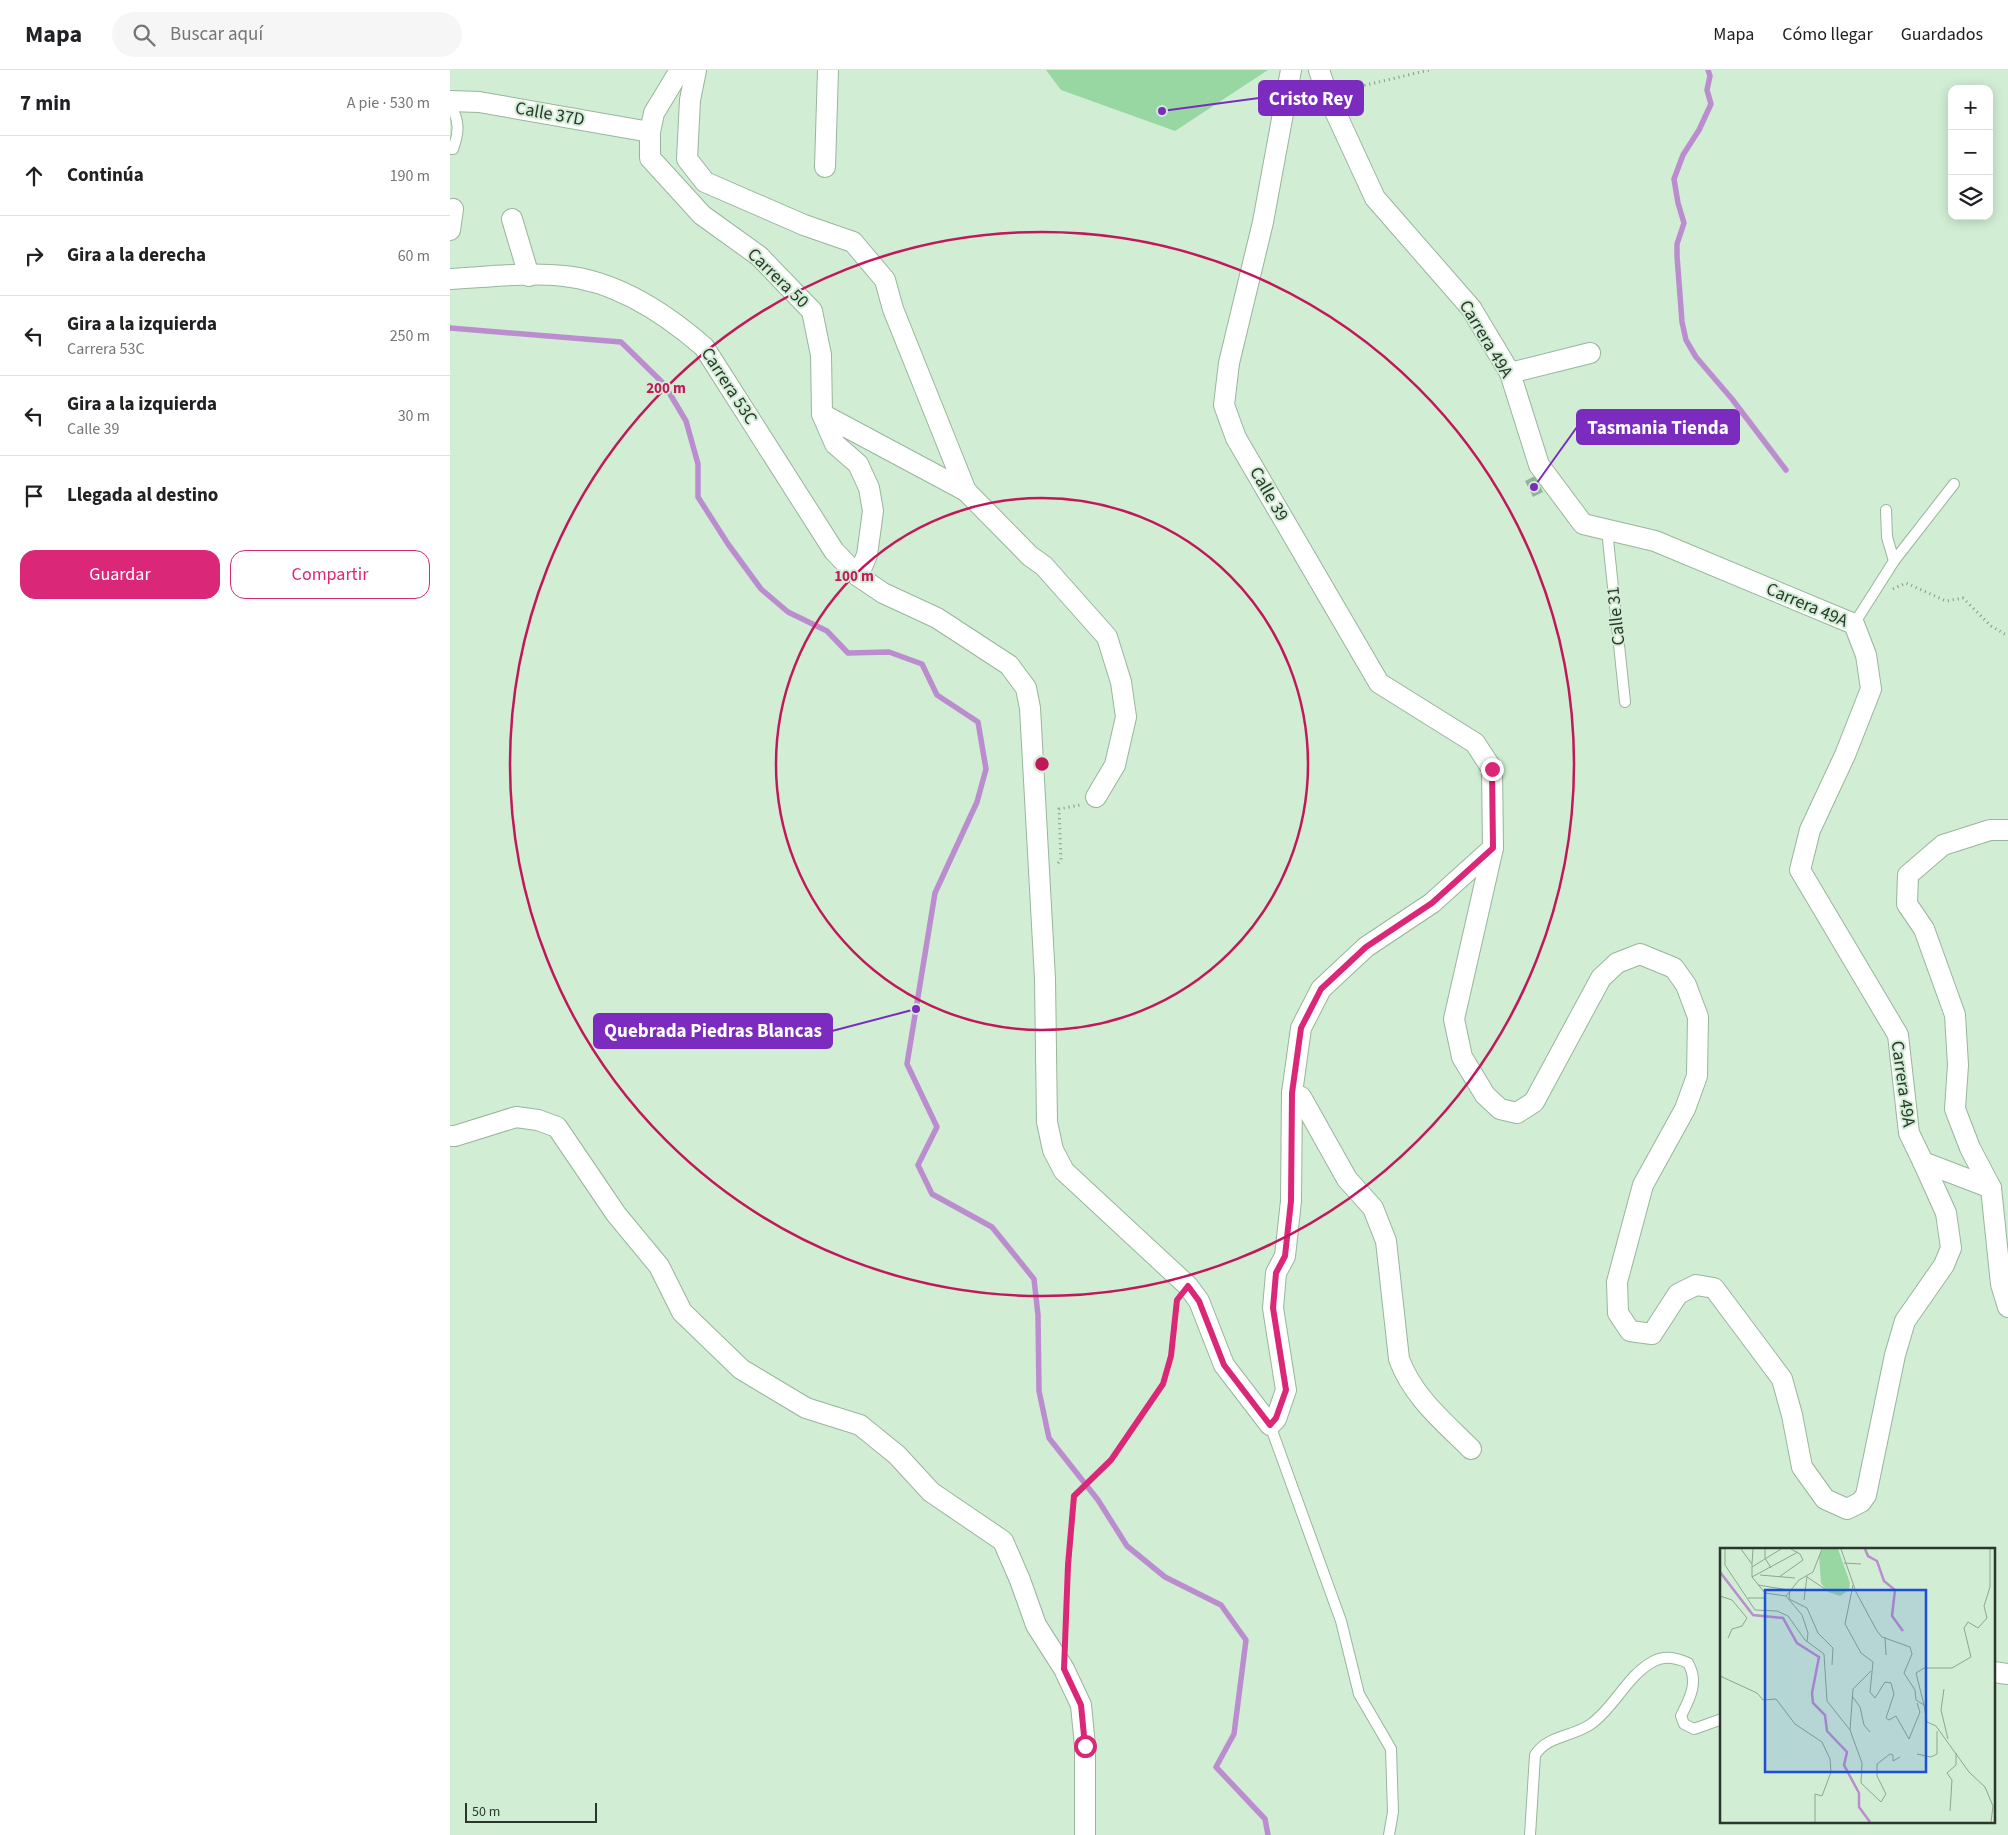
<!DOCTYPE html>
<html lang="es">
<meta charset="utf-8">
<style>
body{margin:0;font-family:"Source Sans 3",sans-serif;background:#f6f6f6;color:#202124}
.controls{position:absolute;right:15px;top:15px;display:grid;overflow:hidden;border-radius:10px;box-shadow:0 2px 12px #0003}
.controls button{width:45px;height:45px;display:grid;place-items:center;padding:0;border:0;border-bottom:1px solid #e0e0e0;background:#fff;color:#202124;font:25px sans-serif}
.scale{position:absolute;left:15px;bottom:12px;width:132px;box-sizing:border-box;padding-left:5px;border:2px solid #2b362c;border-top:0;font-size:14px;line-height:18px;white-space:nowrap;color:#2b362c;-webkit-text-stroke:4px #d1eed4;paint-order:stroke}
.stop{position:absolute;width:15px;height:15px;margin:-11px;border:4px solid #db2777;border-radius:50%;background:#fff}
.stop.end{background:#db2777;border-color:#fff;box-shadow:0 1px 5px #0008}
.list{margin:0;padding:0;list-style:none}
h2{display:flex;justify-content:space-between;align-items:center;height:65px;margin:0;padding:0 20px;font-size:21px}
h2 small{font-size:16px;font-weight:400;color:#757577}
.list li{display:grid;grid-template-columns:32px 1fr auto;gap:15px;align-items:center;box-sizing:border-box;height:80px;padding:0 20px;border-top:1px solid #e0e0e0}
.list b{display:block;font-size:19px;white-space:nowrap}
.list p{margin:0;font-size:16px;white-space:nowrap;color:#757577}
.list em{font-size:16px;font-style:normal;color:#757577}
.actions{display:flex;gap:10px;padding:15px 20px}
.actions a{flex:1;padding:11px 0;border:1px solid #db2777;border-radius:15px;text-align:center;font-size:18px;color:#db2777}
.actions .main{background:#db2777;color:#fff}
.icon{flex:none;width:28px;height:28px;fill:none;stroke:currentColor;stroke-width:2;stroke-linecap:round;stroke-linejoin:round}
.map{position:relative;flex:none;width:1558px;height:1765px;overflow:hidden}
header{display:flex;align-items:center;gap:30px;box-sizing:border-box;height:70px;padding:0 25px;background:#fff;border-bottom:1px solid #e0e0e0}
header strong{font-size:24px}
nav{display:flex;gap:28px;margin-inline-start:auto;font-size:18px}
.search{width:350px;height:45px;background:#f6f6f6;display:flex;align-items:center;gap:12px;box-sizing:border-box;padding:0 18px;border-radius:28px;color:#757577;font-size:19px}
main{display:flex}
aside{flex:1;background:#fff}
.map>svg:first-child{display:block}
.green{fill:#98d7a1}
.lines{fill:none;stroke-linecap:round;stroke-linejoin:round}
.stream{stroke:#bb8dce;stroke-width:5.5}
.building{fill:#96b29a}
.lane-casing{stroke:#99b59c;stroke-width:12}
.street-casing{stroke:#99b59c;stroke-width:22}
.path{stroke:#849986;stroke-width:3;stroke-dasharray:1 4;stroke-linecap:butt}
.lane{stroke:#fff;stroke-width:10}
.street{stroke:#fff;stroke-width:20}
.route{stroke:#db2777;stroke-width:6}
.ring{fill:none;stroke:#c2185b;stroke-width:2.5}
.labels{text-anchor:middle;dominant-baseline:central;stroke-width:4;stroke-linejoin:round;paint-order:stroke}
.street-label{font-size:18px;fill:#2b362c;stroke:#d1eed4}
.inset-river{fill:none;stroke:#bb8dce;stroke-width:2.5}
.inset-road{fill:none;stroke:#8fa491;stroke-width:1}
.view{fill:#1d4ed8;fill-opacity:0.15;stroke:#1d4ed8;stroke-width:2.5}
.inset-edge{fill:none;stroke:#2b362c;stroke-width:2.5}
.centre{fill:#c2185b;stroke:#d1eed4;stroke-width:2.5}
.ring-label{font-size:15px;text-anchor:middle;font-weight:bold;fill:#c2185b;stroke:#d1eed4;stroke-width:4;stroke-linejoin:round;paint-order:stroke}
.leader{fill:none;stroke:#7b2cbf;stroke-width:2}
.callout-dot{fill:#7b2cbf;stroke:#d1eed4;stroke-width:2}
.callout{fill:#7b2cbf;stroke:#7b2cbf;stroke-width:2}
.callout-label{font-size:19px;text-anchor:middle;font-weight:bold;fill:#fff}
</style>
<header>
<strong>Mapa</strong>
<div class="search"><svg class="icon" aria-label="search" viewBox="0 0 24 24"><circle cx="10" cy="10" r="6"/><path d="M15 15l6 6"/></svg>Buscar aquí</div>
<nav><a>Mapa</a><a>Cómo llegar</a><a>Guardados</a></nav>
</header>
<main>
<aside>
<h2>7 min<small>A pie · 530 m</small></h2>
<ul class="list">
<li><svg class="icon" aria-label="ahead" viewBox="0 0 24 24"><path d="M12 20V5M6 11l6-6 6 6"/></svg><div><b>Continúa</b></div><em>190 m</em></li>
<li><svg class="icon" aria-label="right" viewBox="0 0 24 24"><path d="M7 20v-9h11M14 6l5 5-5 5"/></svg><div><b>Gira a la derecha</b></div><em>60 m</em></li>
<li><svg class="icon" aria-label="left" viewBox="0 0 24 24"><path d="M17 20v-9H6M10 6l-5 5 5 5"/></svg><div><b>Gira a la izquierda</b><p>Carrera 53C</p></div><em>250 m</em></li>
<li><svg class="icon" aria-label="left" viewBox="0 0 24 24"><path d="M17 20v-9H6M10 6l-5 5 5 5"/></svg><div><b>Gira a la izquierda</b><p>Calle 39</p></div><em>30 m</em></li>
<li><svg class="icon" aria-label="arrive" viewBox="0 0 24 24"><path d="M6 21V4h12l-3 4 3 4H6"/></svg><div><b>Llegada al destino</b></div></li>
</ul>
<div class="actions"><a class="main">Guardar</a><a>Compartir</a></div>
</aside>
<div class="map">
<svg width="1558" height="1765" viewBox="0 0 1558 1765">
<rect width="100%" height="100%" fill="#d1eed4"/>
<polygon class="green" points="596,0 818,0 725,61 611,20"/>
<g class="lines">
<g class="stream">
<polyline points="1258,0 1260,6 1257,20 1261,34 1249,60 1233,85 1224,109 1228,133 1234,153 1227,174 1227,186 1232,252 1236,270 1246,287 1282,329 1336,400"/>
<polyline points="0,258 171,272 214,314 236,351 248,394 248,427 278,474 311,519 338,542 377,561 398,583 439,582 472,594 487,625 528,652 536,699 527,732 485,823 457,994 487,1057 468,1095 482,1124 542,1157 584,1209 588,1245 589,1321 599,1368 648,1430 677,1476 715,1507 771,1535 796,1570 784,1664 766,1697 815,1749 818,1765"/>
</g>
</g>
<polygon class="building" points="1085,406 1093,422 1083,427 1075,411"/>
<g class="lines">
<g class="lane-casing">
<g id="lane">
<path d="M 0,35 C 10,50 9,63 3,79 L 0,79"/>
<polyline points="1157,460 1175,632"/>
<polyline points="1444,491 1504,414"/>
<polyline points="1404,554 1444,491 1437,467 1436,440"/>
<polyline points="820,1355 891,1551 909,1624 941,1679 943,1742 939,1765"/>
<path d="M 1080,1765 L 1085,1685 C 1098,1665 1123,1667 1141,1654 C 1165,1637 1177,1605 1204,1591 C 1215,1585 1227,1588 1238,1593 C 1249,1612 1240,1628 1231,1646 L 1234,1654 L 1244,1659 L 1272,1649"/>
</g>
</g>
<g class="street-casing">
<g id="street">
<polyline points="230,0 204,43 200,62 200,88 252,145 309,186 362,241 371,285 372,344 385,374 408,394 419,418 423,441 417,485 408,506"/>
<polyline points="246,0 240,30 237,89 255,112 354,155 403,172 435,210 443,239 516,421 580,486 594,496 657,567 671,612 676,647 665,695 646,727"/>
<polyline points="841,0 813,152 779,293 774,335 786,368 929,613 1025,673 1042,699 1043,778 1004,949 1012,987 1035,1025 1050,1039 1067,1043 1084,1032 1151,908 1167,893 1190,884 1224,898 1236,915 1248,947 1247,1006 1235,1039 1193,1115 1167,1212 1168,1243 1180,1261 1202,1264 1228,1224 1246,1215 1264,1218 1332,1309 1342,1345 1352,1397 1375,1429 1397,1439 1411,1432 1416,1425 1445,1285 1455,1251 1494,1195 1501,1178 1496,1143 1473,1092"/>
<polyline points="869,0 877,24 925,128 1021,238 1060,303 1089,395 1133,454 1205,471 1404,554 1416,585 1421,619 1395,685 1360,760 1350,800 1448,965 1459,1063 1473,1092 1541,1118 1551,1214 1558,1237"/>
<polyline points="0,31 29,32 200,62"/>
<polyline points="375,97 378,0"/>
<polyline points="62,149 79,206"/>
<polyline points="0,160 3,139"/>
<path d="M 0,209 C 37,207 77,202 114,206 C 166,211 216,244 254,277 L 384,481 L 408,506 L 433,523 L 487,548 L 559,595 L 576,618 L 580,638 L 595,909 L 597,1052 L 603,1080 L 614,1101 L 738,1216 L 749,1231 L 774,1295 L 820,1355 L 826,1349 L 836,1320 L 823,1238 L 826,1203 L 835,1186 L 841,1131 L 842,1023 L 851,958 L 871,919 L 916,877 L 982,833 L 1043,778"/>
<polyline points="1060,303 1140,283"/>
<polyline points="372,344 516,421"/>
<path d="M 842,1023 L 851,1027 L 897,1109 L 923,1138 L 936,1171 L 949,1289 C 963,1327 993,1351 1021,1379"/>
<polyline points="0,1066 5,1066 66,1047 88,1050 107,1057 166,1144 209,1196 232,1242 291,1299 356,1338 410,1355 447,1385 481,1422 553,1471 570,1510 586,1555 614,1599 631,1635 635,1676 635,1765"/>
<polyline points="1541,1118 1520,1078 1505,1039 1508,995 1505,945 1474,859 1457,834 1458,805 1493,775 1540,760 1558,760"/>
<polyline points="1544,1602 1558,1604"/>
</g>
</g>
<g class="path">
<polyline points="895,20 979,0"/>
<polyline points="1443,519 1456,513 1496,531 1513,528 1541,556 1558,566"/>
<polyline points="608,793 611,790 609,739 630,735"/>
<polyline points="615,1566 624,1426 661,1390 713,1314 721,1286 727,1233"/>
</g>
<use href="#lane" class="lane"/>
<use href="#street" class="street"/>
</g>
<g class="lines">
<polyline class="route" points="635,1676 631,1635 614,1599 618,1495 624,1426 661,1390 713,1314 721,1286 727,1230 738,1216 749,1231 774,1295 820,1355 826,1348 836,1320 823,1238 826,1203 835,1186 841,1131 842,1023 851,958 871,919 916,877 982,833 1043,778 1042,699"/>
</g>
<g class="ring">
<circle cx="592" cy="694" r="266"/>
<circle cx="592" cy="694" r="532"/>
</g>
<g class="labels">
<g class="street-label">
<text transform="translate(100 44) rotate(10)">Calle 37D</text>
<text transform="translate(328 208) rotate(44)">Carrera 50</text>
<text transform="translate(1036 269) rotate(59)">Carrera 49A</text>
<text transform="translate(279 316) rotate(57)">Carrera 53C</text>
<text transform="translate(819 424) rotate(60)">Calle 39</text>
<text transform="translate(1357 535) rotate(23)">Carrera 49A</text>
<text transform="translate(1166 546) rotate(-96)">Calle 31</text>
<text transform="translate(1453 1014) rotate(82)">Carrera 49A</text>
</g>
</g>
<g transform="translate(1270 1478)">
<rect width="275" height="275" fill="#d1eed4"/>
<path d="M 103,1 L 118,1 L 130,35 L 129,42 L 120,48 L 108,44 L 101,35 L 99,8 Z" fill="#98d7a1"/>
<path class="inset-river" d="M 145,1 L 148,8 L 157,13 L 164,33 L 175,42 L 172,68 L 183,83M 0,24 L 33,67 L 63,70 L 77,95 L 99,109 L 92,145 L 93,155 L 105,167 L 107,183 L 127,204 L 124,217 L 139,245 L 139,259 L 150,274"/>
<path class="inset-road" d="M 5,1 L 5,17 L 35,62 L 57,63 L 68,68 L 85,92 L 104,106 L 107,153 L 130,182 L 142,215 L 141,235 L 161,254 L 166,246 L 157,228 L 157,216 L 170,206 L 173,207 L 173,213 L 180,209M 21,1 L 32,16 L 32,29 L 78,4M 45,1 L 45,10 L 51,20M 121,1 L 136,44 L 157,83 L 162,89 L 190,99 L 192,106 L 184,125 L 195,142 L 196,152 L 204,157 L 207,174 L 216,178 L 249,224 L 265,239 L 273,258 L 271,274M 124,15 L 141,16M 32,16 L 33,1M 32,19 L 61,1M 40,27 L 75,30M 32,29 L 45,45M 59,29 L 83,12 L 80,6 L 71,1M 87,29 L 105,41M 38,37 L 69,42M 133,37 L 125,76 L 141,105 L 153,114 L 150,144 L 155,150 L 165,134 L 171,135 L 174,146 L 166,170 L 169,172 L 176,168 L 189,191 L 200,164 L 197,155M 70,41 L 69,51 L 87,60 L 98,85 L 113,100 L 112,117M 45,45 L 66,48M 0,48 L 12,52 L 27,70 L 22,78 L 12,81 L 8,90M 28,50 L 45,50 L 45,45M 84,52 L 87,28M 165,89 L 166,107M 87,94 L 88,85 L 82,67 L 66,48 L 79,32 L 93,24 L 102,1M 0,128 L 37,145 L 43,152 L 56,151 L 75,176 L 102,194 L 110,211 L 111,224 L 102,248 L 95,246 L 95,274M 224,141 L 221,162 L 228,191M 132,148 L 140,159 L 144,177 L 150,184M 204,157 L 196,125 L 204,120 L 232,120 L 251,109 L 244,80 L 248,74 L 258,80 L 267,70 L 264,58 L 270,39 L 270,1M 130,182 L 133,141 L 151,123M 197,206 L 211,209 L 217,206 L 217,183M 230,263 L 232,232 L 227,225 L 236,217 L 236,205"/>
<path class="view" d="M 45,42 L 206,42 L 206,224 L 45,224 Z"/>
<rect width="275" height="275" class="inset-edge"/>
</g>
<circle cx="592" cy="694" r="8" class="centre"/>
<g class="ring-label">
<text x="216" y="323">200 m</text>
<text x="404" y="511">100 m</text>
</g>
<path class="leader" d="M712 41L809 28M1084 417L1127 357M466 939L382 961"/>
<g class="callout-dot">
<circle cx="712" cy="41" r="5"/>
<circle cx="1084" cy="417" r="5"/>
<circle cx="466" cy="939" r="5"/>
</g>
<g class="callout">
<rect x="809" y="11" width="104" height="34" rx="5"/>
<rect x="1127" y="340" width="162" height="34" rx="5"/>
<rect x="144" y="944" width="238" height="34" rx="5"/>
</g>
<g class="callout-label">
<text x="861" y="35">Cristo Rey</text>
<text x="1208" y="364">Tasmania Tienda</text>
<text x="263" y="967">Quebrada Piedras Blancas</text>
</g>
</svg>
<div class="controls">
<button>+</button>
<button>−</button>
<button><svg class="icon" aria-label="layers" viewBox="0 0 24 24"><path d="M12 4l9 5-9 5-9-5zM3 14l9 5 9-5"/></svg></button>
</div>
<div class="scale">50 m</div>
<div class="stop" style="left:635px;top:1676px"></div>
<div class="stop end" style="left:1042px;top:699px"></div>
</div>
</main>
